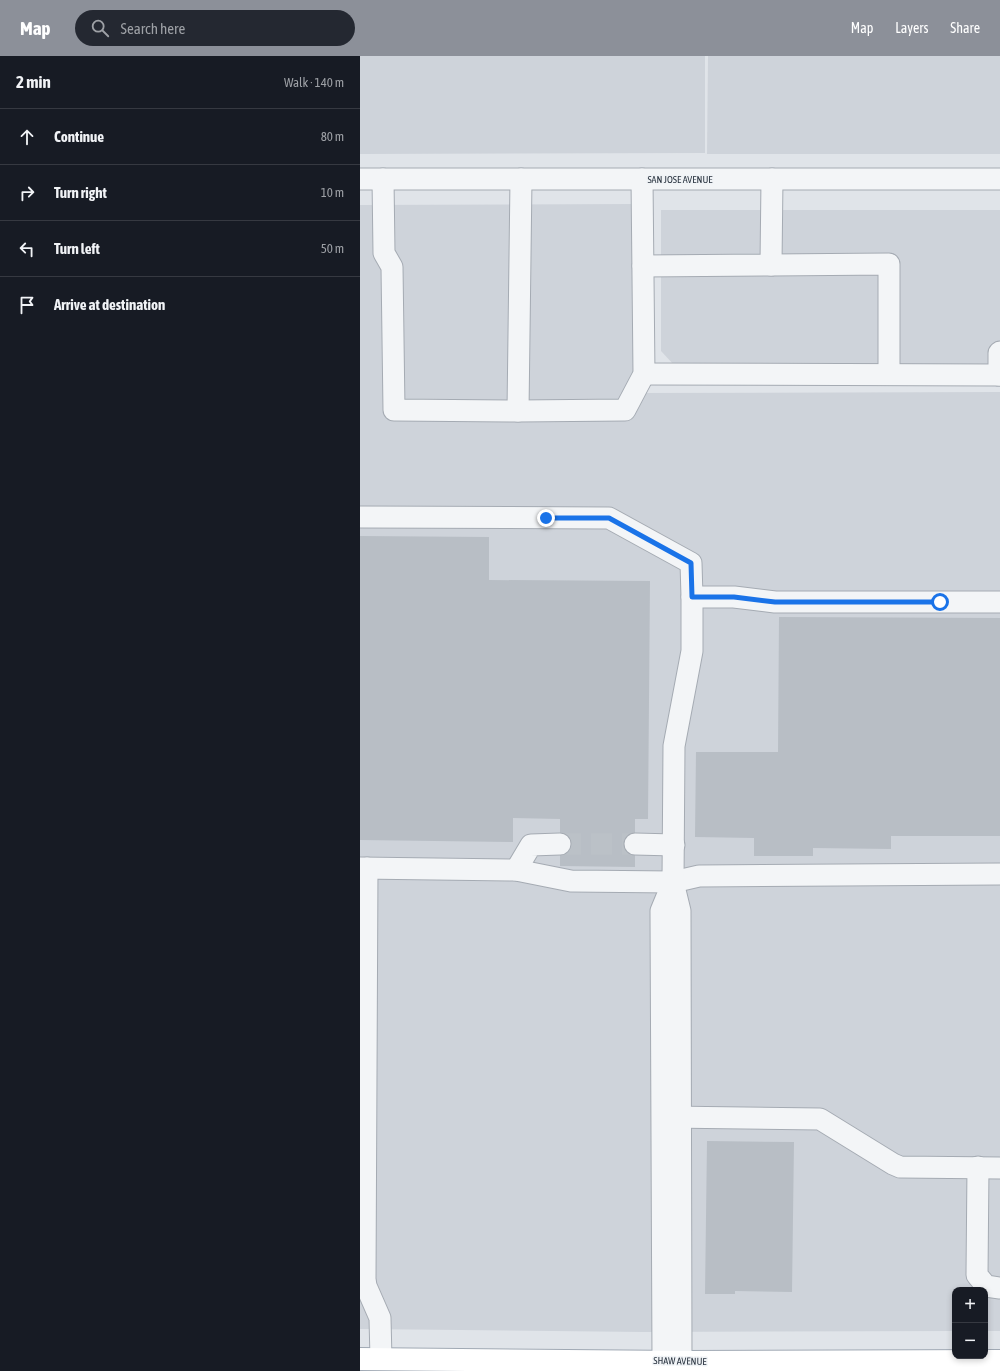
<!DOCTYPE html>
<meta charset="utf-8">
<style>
body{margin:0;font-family:"Asap Condensed",sans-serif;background:#242831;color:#f1f3f6}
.controls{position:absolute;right:12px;bottom:12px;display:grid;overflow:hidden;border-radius:8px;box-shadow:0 2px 6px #0003}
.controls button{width:36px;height:36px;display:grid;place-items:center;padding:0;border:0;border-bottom:1px solid #363941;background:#171b24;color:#f1f3f6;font:20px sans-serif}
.stop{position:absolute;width:12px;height:12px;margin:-9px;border:3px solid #1a73e8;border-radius:50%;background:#fff}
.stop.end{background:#1a73e8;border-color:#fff;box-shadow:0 1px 4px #0008}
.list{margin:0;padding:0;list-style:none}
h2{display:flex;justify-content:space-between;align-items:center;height:52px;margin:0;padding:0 16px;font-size:17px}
h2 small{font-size:13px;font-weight:400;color:#9ea1a6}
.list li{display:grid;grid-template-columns:26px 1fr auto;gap:12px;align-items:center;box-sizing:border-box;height:56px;padding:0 16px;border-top:1px solid #363941}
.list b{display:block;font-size:15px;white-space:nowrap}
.list em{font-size:13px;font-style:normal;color:#9ea1a6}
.icon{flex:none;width:22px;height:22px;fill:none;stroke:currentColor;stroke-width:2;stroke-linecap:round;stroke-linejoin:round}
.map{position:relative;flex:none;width:640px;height:1315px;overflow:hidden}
header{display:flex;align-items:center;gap:24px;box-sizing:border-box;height:56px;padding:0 20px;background:#8c9099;color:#fff}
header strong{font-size:19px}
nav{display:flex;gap:22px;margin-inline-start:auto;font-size:14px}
.search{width:280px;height:36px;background:#242831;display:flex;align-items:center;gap:10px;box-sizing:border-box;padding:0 14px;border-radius:22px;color:#9ea1a6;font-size:15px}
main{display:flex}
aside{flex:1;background:#171b24}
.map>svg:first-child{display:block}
.built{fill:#ced3da}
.building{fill:#b8bec5}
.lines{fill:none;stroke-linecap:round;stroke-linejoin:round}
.minor-tunnel{stroke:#bbc1c7;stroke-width:21;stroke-dasharray:21 10;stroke-linecap:butt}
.minor-casing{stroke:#a5abb3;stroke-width:23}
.major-casing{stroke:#a0a9b4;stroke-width:24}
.minor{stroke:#f3f5f7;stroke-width:21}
.major{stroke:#fff;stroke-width:22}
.route{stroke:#1a73e8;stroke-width:5}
.labels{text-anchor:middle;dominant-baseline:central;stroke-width:3;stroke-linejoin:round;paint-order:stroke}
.street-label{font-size:10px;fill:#29333f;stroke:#f0f3f6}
</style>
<header>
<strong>Map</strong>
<div class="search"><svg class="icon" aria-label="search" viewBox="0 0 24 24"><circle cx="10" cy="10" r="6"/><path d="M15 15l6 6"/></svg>Search here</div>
<nav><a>Map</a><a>Layers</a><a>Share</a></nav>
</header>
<main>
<aside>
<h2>2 min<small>Walk · 140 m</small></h2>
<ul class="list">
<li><svg class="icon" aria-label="ahead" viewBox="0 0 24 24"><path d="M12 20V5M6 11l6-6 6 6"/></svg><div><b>Continue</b></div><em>80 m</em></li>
<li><svg class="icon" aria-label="right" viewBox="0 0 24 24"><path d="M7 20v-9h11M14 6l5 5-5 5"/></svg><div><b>Turn right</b></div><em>10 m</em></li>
<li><svg class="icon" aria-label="left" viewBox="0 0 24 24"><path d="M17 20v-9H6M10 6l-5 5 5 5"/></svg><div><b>Turn left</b></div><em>50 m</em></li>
<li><svg class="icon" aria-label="arrive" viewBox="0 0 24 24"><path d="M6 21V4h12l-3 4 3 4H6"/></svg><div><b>Arrive at destination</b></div></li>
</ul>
</aside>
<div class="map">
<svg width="640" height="1315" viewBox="0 0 640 1315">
<rect width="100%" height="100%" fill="#e0e4e9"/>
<g class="built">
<polygon points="0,0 345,0 345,97 0,98"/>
<polygon points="348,0 640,0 640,98 347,98"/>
<polygon points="274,148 273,337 640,336 640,1275 625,1275 625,1234 595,1234 595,1275 283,1276 0,1273 0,149"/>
<polygon points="301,154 640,154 640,309 314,309 301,295"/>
</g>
<g class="building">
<polygon points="0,480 129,481 129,524 290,525 288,763 275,763 275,811 200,810 200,763 153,762 153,786 0,784"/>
<polygon points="419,561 640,562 640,780 531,780 531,793 453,792 453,800 394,800 394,782 335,781 336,696 418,696"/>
<polygon points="347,1085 434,1086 432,1236 375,1235 375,1238 345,1238"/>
</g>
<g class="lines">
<polyline class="minor-tunnel" points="200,788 275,788"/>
<g class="minor-casing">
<g id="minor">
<polyline points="0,123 640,123"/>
<polyline points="23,123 24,197 32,211 34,354 158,355 265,354 284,318 282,123"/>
<polyline points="411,209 529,208 529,318"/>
<polyline points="283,210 411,209 412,123"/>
<polyline points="284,318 640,319"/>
<polyline points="639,319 639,297 640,296"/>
<polyline points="158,355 161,123"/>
<polyline points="0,461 249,462 331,507 332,541 374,541 415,546 640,546"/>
<polyline points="275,788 314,789"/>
<polyline points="0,812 156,814 211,825 313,826 339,820 640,818"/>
<polyline points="7,812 5,1223 6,1230 20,1262 21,1303"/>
<polyline points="156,814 171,789 200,788"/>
<polyline points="313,826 314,690 332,595 332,541"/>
<polyline points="308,1061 460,1063 533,1108 540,1111 640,1112"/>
<polyline points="618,1111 617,1219 626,1230 640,1232"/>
<polyline points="303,1305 301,855 313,826 320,855 321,1306"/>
</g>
</g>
<g class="major-casing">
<polyline id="major" points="0,1303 321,1306 640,1305"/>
</g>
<use href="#minor" class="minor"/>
<use href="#major" class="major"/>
</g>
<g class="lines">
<polyline class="route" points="186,462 249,462 331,507 332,541 374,541 415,546 580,546"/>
</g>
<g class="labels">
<g class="street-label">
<text x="320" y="123">SAN JOSE AVENUE</text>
<text transform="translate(320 1305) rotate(1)">SHAW AVENUE</text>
</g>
</g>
</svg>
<div class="controls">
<button>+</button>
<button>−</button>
</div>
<div class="stop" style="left:580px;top:546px"></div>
<div class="stop end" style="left:186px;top:462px"></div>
</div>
</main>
